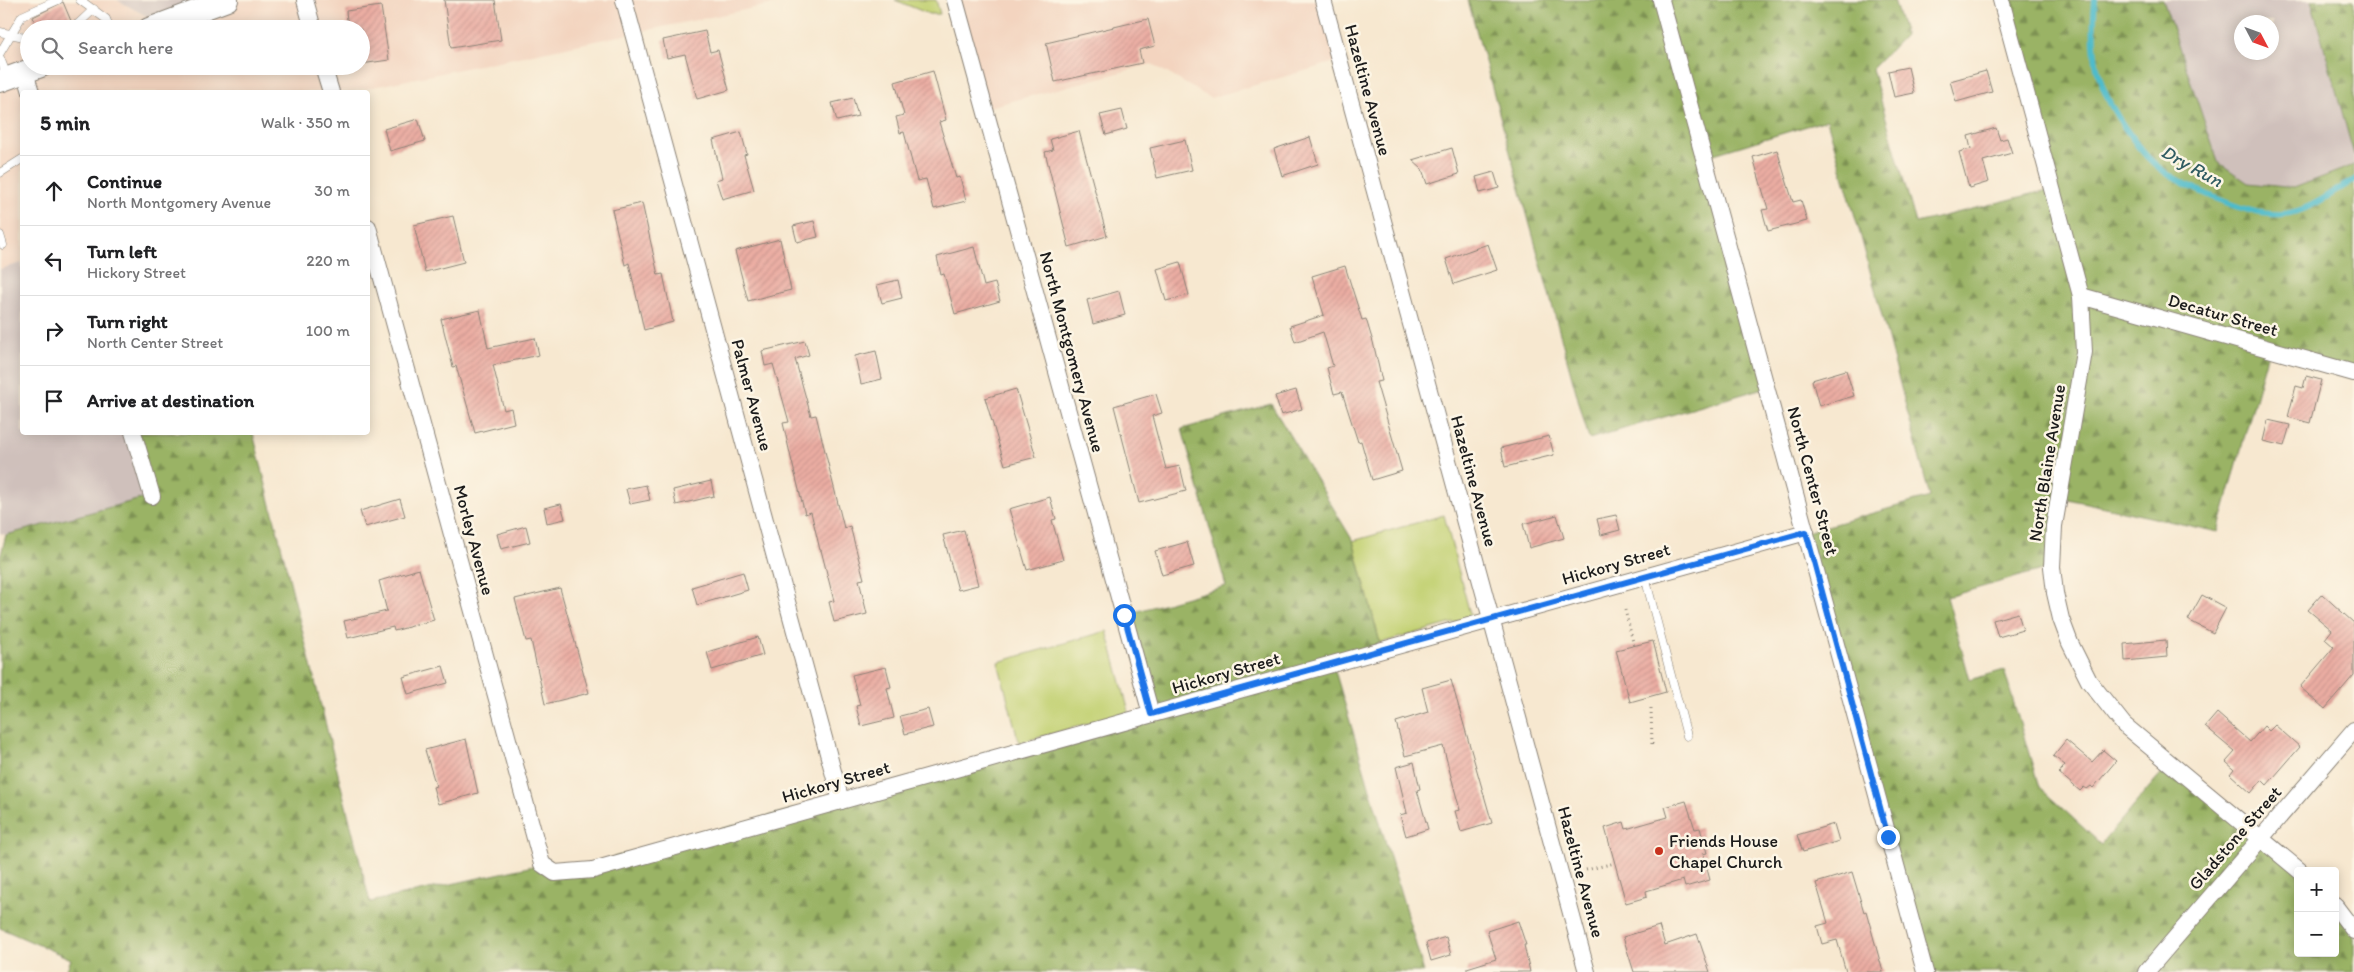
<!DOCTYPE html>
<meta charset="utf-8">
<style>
body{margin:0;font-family:Itim,sans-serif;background:#f2f2f2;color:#202124}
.controls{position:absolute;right:15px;bottom:15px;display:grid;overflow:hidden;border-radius:5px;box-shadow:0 2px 12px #0003}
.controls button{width:45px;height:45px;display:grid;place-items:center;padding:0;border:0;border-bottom:1px solid #e0e0e0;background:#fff;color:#202124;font:25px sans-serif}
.compass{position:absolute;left:2234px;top:15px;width:45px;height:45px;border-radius:50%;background:#fff;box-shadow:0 2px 12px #0003;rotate:131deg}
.stop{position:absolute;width:15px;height:15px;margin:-11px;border:4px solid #1a73e8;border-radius:50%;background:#fff}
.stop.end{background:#1a73e8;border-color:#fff;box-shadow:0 1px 5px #0008}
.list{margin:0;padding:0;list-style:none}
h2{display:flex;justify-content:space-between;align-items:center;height:65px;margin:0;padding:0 20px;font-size:21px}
h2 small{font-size:16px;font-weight:400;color:#757577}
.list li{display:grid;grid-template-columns:32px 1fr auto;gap:15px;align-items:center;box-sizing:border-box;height:70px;padding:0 20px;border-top:1px solid #e0e0e0}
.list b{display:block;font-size:19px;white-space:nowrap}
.list p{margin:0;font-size:16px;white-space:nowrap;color:#757577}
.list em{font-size:16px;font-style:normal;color:#757577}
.icon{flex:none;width:28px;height:28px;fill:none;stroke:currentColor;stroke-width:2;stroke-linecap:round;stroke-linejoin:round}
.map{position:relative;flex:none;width:2354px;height:972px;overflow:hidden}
.search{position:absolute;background:#fff;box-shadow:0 2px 12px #0003;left:20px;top:20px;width:350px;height:55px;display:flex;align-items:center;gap:12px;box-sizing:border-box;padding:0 18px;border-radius:28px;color:#757577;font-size:19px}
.panel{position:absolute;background:#fff;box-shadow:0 2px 12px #0003;left:20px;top:90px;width:350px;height:345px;border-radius:5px}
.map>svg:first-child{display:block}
.built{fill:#f3d4bf;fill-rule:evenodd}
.industrial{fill:#cfc0bb;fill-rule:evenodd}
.grass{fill:#c3d173;stroke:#707648}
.forest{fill:url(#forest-firs);stroke:#5b6840}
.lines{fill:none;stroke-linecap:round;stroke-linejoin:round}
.stream{stroke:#4fbbca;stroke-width:6}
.building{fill:url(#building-hatch)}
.service-casing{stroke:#8a8276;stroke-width:9}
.minor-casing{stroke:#8a8276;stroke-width:18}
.secondary-casing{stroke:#8a8276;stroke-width:24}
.path{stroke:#8a8276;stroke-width:3;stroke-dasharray:1 4;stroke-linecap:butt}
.service{stroke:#fff;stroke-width:8}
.minor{stroke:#fff;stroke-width:16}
.secondary{stroke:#fff;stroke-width:22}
.route{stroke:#1a73e8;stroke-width:6}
.poi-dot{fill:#c8321e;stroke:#fcf5e5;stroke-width:2}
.labels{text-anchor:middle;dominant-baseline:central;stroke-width:5;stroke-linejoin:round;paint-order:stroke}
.street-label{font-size:18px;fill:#1c1c1c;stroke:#fcf5e5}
.poi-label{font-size:18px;fill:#1c1c1c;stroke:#fcf5e5;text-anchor:start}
.water-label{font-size:19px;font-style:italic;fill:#305c62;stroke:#fcf5e5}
</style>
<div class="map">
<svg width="2354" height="972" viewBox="0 0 2354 972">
<defs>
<pattern id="forest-firs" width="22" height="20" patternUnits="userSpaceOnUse" patternTransform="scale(1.25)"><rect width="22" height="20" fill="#9ab365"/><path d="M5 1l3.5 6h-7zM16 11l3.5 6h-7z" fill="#7d9152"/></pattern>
<pattern id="building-hatch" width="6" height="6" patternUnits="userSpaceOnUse" patternTransform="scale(1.25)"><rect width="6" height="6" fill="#ebada3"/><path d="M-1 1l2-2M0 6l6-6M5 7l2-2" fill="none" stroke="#c9948c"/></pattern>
</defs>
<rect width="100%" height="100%" fill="#fcf5e5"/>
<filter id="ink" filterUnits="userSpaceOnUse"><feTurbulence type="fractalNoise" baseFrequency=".02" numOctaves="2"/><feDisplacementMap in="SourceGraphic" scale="10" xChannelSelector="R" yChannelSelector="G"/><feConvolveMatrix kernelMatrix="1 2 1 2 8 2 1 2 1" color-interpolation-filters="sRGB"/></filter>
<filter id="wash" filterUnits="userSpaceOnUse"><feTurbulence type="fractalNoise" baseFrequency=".0096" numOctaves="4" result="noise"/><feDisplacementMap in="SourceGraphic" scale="20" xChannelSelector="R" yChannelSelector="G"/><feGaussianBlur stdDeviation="1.12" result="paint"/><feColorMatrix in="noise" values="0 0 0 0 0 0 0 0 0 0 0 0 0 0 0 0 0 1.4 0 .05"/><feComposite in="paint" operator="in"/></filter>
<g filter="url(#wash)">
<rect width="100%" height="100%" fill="#f7e8d0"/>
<g class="built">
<path d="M 0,0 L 117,0 L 161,24 L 227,0 L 793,0 L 349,92 L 22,92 L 22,263 L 0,269 ZM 29,29 L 361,29 L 361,66 L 29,66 Z"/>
<polygon points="955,0 1323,0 1339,61 1210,98 1152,64 985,108"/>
</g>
<g class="industrial">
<polygon points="117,0 227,0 161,24"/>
<path d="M 2163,0 L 2311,0 L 2354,155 L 2354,165 L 2294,188 L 2248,183 L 2218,162 ZM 2242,22 L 2272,22 L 2272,52 L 2242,52 Z"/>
<polygon points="22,263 22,432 133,433 152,496 6,535 0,533 0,269"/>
</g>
<g class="grass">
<polygon points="895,0 936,0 940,14 929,14"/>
<polygon points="1444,515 1471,618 1380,643 1353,541"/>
<polygon points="1107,631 1129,712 1019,743 998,662"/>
</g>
<g class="forest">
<polygon points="1468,0 1894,0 1905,35 1872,69 1916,223 2052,189 2001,0 2163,0 2218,162 2248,183 2294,188 2354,165 2354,373 2269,349 2218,532 2059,497 2052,567 1947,597 1970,680 2004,670 2039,787 2101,844 2169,764 2298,871 2298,953 2335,953 2335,906 2354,931 2354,972 1925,972 1806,532 1930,497 1861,237 1827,120 1704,157 1767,387 1589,439"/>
<polygon points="2311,0 2354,0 2354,155"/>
<polygon points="1271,404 1353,541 1380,643 1333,664 1424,972 66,972 71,959 0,928 0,558 6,535 152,496 133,433 253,433 370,902 542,864 555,873 1151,714 1124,615 1226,586 1182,429"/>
</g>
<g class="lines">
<path class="stream" d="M 2095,0 C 2090,56 2096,89 2130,135 C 2140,150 2151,163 2166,173 C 2181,183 2197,190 2213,197 C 2235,206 2259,216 2283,214 C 2308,212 2333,192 2354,180"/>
</g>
<g id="blocks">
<g class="building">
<polygon points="444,0 495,0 501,40 451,48"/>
<polygon points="63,2 71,21 57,29 37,29 33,17"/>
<polygon points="381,6 389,60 361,64 361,29 348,29 346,11"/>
<polygon points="1148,19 1155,46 1139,50 1142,63 1055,82 1046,43"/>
<polygon points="705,31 710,52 718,50 729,90 697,99 685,54 667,58 663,40"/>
<polygon points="1908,67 1914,93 1894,97 1888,71"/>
<polygon points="933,71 946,120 939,122 956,178 960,177 966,201 934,209 926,179 917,181 904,132 900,133 896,117 904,115 895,82"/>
<polygon points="1986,71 1992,92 1956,102 1950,81"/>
<polygon points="853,98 858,116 837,121 832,103"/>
<polygon points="1122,110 1127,129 1106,135 1100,115"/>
<polygon points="418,119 425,141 390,151 384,129"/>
<polygon points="1996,128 2000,140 2007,138 2012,153 1983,161 1989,182 1969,188 1959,152 1971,149 1968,136"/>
<polygon points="1079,131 1107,236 1069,247 1045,152 1053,150 1050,139"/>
<polygon points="741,132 747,154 744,155 754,190 722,199 716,180 722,178 713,140"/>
<polygon points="1310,137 1318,164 1282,176 1274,149"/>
<polygon points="1185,140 1192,170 1157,178 1150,148"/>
<polygon points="1452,148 1459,174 1427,184 1422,169 1412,160"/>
<polygon points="1777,150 1793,202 1801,200 1807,221 1768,231 1762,210 1768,209 1753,157"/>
<polygon points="1494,172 1499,188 1480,193 1476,177"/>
<polygon points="642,203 658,275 663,274 673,322 644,330 629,263 625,265 612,210"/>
<polygon points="453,216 464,262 425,272 414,225"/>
<polygon points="814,221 818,237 797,242 793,226"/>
<polygon points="780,239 791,290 748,301 735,251"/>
<polygon points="1488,244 1497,270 1454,284 1446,259"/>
<polygon points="974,247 984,286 995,283 1000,301 955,314 944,274 941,275 937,257"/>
<polygon points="1180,262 1189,295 1166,301 1157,269"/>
<polygon points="1345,266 1362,320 1366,319 1373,342 1382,381 1376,382 1402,471 1372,480 1361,441 1358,442 1342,392 1334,394 1327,368 1333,366 1323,332 1295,342 1290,326 1324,315 1312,276"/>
<polygon points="898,280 902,298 882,303 877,285"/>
<polygon points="1119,291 1125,315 1093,324 1087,300"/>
<polygon points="480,310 488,348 535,338 539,355 493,365 504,410 511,408 514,423 475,433 456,366 453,367 441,319"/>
<polygon points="805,341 809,355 795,359 811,416 816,415 844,528 850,526 864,579 859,580 867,614 834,622 829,602 834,601 821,550 820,550 811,512 805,514 791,458 783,423 789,422 773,364 765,366 762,351"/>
<polygon points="876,351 882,379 861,384 855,356"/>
<polygon points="1846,370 1854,396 1819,406 1812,380"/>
<polygon points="2306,376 2321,380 2310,423 2288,417 2296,386 2303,388"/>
<polygon points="1016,389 1036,457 1005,465 985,398"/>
<polygon points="1296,390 1302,409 1281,415 1275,396"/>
<polygon points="1156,394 1162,413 1152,416 1166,469 1180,466 1186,491 1139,503 1114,406"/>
<polygon points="2268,420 2290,425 2284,446 2263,441"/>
<polygon points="1549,436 1554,455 1505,467 1501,448"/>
<polygon points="711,481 714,496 676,505 673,490"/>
<polygon points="646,485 650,500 630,504 626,489"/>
<polygon points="1050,497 1056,519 1052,520 1063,560 1027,570 1009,509"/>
<polygon points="400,499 405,516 365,527 360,511"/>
<polygon points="561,504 565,519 547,523 544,508"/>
<polygon points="1557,515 1564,538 1529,548 1523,524"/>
<polygon points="1616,515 1620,530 1601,535 1597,519"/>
<polygon points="526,526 530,542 501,549 497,534"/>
<polygon points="964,530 978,585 958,590 943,535"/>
<polygon points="1187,542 1194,566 1162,575 1155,551"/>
<polygon points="419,569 434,620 394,631 393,627 348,638 344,621 387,611 379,581"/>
<polygon points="743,572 748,590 697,605 692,587"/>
<polygon points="560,588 589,693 545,704 531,640 526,641 515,599"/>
<polygon points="2322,594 2354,623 2354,675 2325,709 2300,687 2334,647 2325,639 2332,630 2308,610"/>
<polygon points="2202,595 2226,608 2213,633 2188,620"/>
<polygon points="2018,613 2023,630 1998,637 1993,620"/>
<polygon points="758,637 763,655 712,670 707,652"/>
<polygon points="2166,640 2167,657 2125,661 2124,644"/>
<polygon points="1653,641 1666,692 1630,702 1616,650"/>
<polygon points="443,666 448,683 408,694 403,677"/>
<polygon points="886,667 891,687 887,688 894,718 861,726 856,706 860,705 852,675"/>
<polygon points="1451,680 1492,823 1461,832 1455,811 1460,810 1443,746 1405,756 1396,722 1428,712 1422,688"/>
<polygon points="928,709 933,727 905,734 900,716"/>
<polygon points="2217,713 2250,742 2264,726 2269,731 2275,725 2300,747 2267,785 2262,780 2251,793 2230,774 2234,769 2226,762 2235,752 2205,727"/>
<polygon points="466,739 478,793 438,804 433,787 436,786 425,750"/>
<polygon points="2066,740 2092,762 2103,750 2116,761 2093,788 2091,786 2087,789 2084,787 2080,791 2059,773 2065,765 2053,756"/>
<polygon points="1414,762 1420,789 1417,790 1428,829 1406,836 1400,815 1407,813 1396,767"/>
<polygon points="1686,801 1695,829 1700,828 1707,853 1703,854 1710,880 1685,887 1683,880 1646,891 1647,897 1626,903 1605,828 1624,822 1626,829 1668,817 1665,807"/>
<polygon points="1834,824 1839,841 1803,852 1797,835"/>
<polygon points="1852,872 1864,912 1866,911 1883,972 1846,972 1837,940 1822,944 1817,926 1828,923 1816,883"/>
<polygon points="1518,921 1526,945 1524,945 1530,972 1467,972 1467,968 1496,959 1487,931"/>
<polygon points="1659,926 1665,945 1697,934 1710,972 1634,972 1623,937"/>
<polygon points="1446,937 1451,955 1431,961 1426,943"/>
</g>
</g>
</g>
<g filter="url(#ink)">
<use href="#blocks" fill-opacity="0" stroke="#8a8276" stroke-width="1"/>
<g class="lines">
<g class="service-casing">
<g id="service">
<polyline points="80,0 106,19 110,29"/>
<polyline points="66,29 78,24 94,9"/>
<polyline points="0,32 29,38"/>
<polyline points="0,53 22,16 58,0"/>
<polyline points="0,58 7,76"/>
<polyline points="0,173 22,159"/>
<polyline points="0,235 3,245"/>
<polyline points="1645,577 1687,736"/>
</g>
</g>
<g class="minor-casing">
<g id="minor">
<polyline points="305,0 313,29"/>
<polyline points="624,0 841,801"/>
<polyline points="955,0 1151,714"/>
<polyline points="1323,0 1587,972"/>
<polyline points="1661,0 1925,972"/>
<polyline points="2001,0 2081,296 2084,352 2054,526 2052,567 2055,593 2061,619 2070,643 2089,681 2124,725 2300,871"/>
<polyline points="323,66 331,92"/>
<polyline points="25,72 31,92"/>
<polyline points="368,227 542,864 555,873 593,870 1806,532"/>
<polyline points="2081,296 2354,373"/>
<polyline points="133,432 152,496"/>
<polyline points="2335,906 2354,931"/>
<polyline points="2146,972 2354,730"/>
</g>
</g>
<g class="secondary-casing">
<g id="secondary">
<polyline points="149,29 227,0"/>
<polyline points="0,81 41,66"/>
</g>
</g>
<g class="path">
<polyline points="1625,610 1634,646"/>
<polyline points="1651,708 1652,745"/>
<polyline points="1586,870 1615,863"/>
</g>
<use href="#service" class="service"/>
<use href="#minor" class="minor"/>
<use href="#secondary" class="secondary"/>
</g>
</g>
<g class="lines" filter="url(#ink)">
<polyline class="route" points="1124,615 1151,714 1806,532 1888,837"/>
</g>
<circle class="poi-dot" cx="1659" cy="851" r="5"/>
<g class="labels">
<g class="street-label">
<text transform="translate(1368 90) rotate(75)">Hazeltine Avenue</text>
<text transform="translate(2223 315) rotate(16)">Decatur Street</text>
<text transform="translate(1072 352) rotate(75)">North Montgomery Avenue</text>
<text transform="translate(752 395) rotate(75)">Palmer Avenue</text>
<text transform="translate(2047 463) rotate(-81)">North Blaine Avenue</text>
<text transform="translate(1474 481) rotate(75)">Hazeltine Avenue</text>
<text transform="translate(1813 481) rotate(75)">North Center Street</text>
<text transform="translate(474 540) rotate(75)">Morley Avenue</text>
<text transform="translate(1616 564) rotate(-16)">Hickory Street</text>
<text transform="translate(1226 673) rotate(-16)">Hickory Street</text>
<text transform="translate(836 782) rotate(-16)">Hickory Street</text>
<text transform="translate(2235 838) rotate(-49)">Gladstone Street</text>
<text transform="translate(1581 872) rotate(75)">Hazeltine Avenue</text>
</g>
<g class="poi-label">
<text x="1669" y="841">Friends House<tspan x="1669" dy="21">Chapel Church</tspan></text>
</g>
<g class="water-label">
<text transform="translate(2192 166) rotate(29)">Dry Run</text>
</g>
</g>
</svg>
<div class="controls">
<button>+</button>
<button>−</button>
</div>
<svg class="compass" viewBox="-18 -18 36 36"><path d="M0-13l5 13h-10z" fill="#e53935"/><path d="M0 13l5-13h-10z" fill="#757577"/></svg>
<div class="stop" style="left:1124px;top:615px"></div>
<div class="stop end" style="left:1888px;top:837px"></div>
<div class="search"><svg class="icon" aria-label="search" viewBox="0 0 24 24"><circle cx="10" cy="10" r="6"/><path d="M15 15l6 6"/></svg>Search here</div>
<section class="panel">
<h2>5 min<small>Walk · 350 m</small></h2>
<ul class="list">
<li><svg class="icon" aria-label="ahead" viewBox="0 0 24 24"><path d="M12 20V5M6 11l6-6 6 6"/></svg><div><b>Continue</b><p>North Montgomery Avenue</p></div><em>30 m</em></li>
<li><svg class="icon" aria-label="left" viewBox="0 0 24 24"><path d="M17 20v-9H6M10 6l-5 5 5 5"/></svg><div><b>Turn left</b><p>Hickory Street</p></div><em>220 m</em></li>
<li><svg class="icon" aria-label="right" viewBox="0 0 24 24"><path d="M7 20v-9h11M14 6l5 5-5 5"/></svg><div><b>Turn right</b><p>North Center Street</p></div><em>100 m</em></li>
<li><svg class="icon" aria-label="arrive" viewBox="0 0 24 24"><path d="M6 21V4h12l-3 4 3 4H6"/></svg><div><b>Arrive at destination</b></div></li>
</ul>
</section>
</div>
